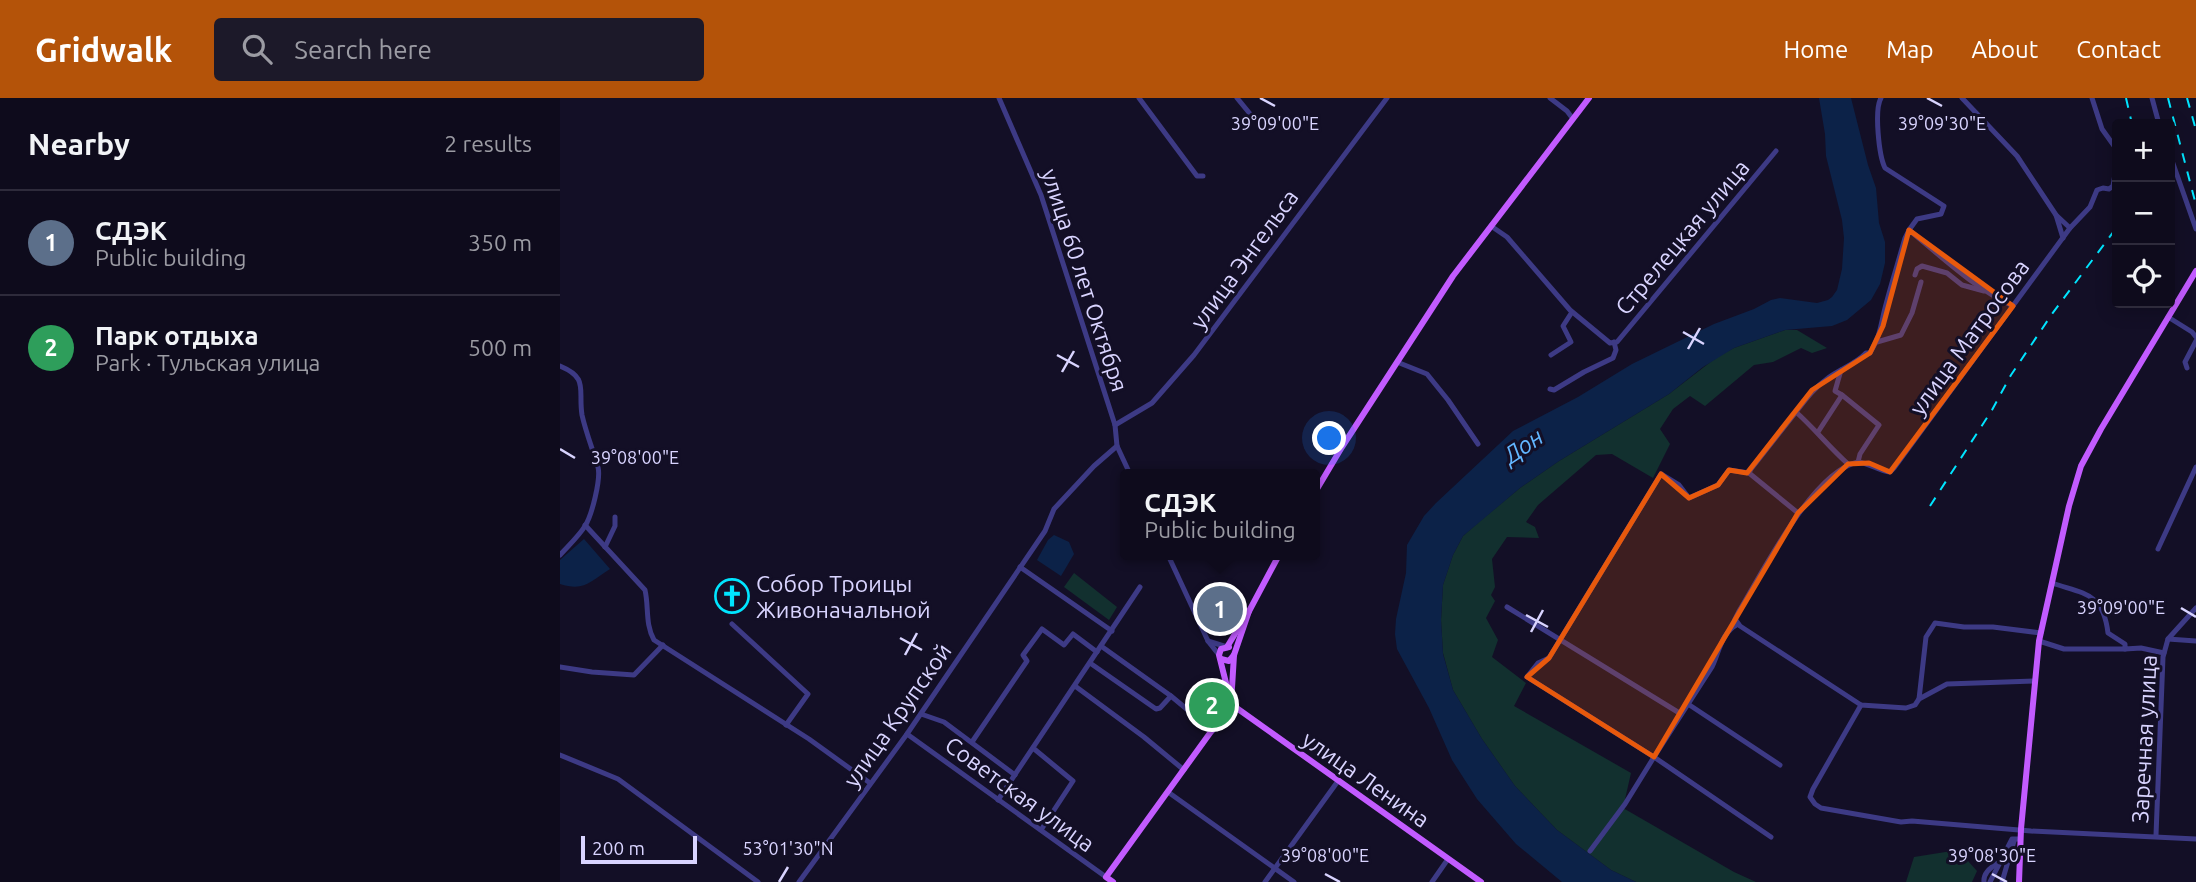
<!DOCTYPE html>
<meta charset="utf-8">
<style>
body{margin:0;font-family:Ubuntu,sans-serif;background:#1c1929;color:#f1f3f6}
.controls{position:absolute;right:21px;top:21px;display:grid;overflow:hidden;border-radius:7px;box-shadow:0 4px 18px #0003}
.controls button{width:63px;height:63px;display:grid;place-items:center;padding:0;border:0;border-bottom:2px solid #2e2b3b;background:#0e0b1c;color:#f1f3f6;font:35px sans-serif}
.scale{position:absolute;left:21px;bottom:18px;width:116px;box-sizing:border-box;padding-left:7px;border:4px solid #d9d4ff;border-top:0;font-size:19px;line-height:24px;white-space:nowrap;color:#d9d4ff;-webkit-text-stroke:5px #130f26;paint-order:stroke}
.you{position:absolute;left:770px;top:341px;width:24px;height:24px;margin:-18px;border:5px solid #fff;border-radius:50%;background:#1a73e8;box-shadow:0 0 0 10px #1a73e833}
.badge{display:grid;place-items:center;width:46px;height:46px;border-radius:50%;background:#b45309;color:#fff;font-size:23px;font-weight:700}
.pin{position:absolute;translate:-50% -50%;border:4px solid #fff;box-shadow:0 2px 7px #0006}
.popup{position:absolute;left:560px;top:371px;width:200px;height:91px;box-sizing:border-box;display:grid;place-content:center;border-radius:7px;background:#0e0b1c;filter:drop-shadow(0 2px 5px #0005);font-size:23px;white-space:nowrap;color:#9b9ba3}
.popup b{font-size:26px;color:#f1f3f6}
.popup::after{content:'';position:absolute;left:50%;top:100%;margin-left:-14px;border:14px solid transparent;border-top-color:#0e0b1c}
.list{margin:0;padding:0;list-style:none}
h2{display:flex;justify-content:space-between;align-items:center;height:91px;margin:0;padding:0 28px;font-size:30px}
h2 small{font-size:23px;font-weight:400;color:#9b9ba3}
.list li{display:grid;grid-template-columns:46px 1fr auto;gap:21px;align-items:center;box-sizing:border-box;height:105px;padding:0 28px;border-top:2px solid #2e2b3b}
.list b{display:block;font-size:26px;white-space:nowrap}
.list p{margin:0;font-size:23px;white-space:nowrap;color:#9b9ba3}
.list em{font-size:23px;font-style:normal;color:#9b9ba3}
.icon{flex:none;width:38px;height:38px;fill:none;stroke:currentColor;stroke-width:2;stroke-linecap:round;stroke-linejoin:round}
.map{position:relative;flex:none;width:1636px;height:784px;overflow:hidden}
header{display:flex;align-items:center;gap:42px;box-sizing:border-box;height:98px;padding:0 35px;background:#b45309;color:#fff}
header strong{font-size:33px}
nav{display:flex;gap:38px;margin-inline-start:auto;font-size:24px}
.search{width:490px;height:63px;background:#1c1929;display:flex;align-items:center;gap:18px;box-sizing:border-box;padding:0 24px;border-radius:7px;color:#9b9ba3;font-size:26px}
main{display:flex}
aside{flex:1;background:#0e0b1c}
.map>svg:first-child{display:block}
.green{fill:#12302f}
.water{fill:#0c2248}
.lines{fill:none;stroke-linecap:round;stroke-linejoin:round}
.minor{stroke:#3d3a85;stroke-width:5}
.major{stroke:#c25bff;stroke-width:6}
.rail{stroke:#00e5ff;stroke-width:2;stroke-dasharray:10 9;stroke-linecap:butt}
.marked{fill:#e8590c;fill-opacity:0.2;stroke:#e8590c;stroke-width:5;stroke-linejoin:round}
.ticks{fill:none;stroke:#d9d4ff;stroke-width:2.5}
.labels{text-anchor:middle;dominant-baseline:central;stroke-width:6;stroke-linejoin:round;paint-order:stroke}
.street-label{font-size:23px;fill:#d9d4ff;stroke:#130f26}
.poi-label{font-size:23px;fill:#d9d4ff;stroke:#130f26;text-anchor:start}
.water-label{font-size:24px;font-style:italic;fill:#62b6ff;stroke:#130f26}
.ticks-label{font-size:18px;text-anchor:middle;fill:#d9d4ff;stroke:#130f26;stroke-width:6;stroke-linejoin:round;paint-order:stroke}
</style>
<header>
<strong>Gridwalk</strong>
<div class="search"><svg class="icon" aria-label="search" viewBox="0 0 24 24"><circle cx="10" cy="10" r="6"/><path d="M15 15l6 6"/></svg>Search here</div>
<nav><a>Home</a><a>Map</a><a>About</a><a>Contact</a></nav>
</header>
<main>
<aside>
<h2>Nearby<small>2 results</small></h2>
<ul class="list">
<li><span class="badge" style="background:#5c6f8a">1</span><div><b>СДЭК</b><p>Public building</p></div><em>350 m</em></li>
<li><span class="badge" style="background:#2e9e5b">2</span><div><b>Парк отдыха</b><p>Park · Тульская улица</p></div><em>500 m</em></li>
</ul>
</aside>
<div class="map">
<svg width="1636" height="784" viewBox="0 0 1636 784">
<rect width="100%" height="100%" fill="#130f26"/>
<g class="green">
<polygon points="1225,232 1237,232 1267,250 1252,255 1241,250 1213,264 1194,267 1145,308 1130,298 1113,311 1100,331 1110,346 1093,380 1052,356 1036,357 978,407 966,424 975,429 979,440 947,439 932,461 935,489 931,497 935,503 926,520 938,542 932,559 966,585 954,608 1071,675 1063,710 1174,774 1196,784 1076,784 1051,772 997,732 955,688 922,641 893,592 883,555 881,522 883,487 893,457 903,438 919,424 960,390 999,363 1109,296 1157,259 1174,250"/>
<polygon points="514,475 557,509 549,522 504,489"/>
<polygon points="1398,752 1417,773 1412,784 1346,784 1354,759"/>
</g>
<g class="water">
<polygon points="1259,0 1291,0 1308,67 1316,90 1319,125 1325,144 1325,165 1320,186 1311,202 1287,222 1272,228 1225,232 1174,250 1143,269 1109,296 999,363 960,390 903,438 893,457 883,487 881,522 883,556 893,592 922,641 955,688 997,732 1051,772 1076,784 1002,784 956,746 917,701 892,662 869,610 837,551 835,536 836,521 846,475 847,447 864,418 876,405 953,333 1018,299 1072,266 1154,226 1194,211 1211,202 1220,200 1257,205 1268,202 1272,199 1277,192 1282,171 1284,140 1282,122 1266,58 1265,36"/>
<polygon points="494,437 509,444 514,456 501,478 477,462 488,442"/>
<path d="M 24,441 L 50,471 C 30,483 25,494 0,486 L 0,462 Z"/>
</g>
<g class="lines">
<g class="minor">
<polyline points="439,0 481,97 555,327 557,348 570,376"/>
<polyline points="579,0 637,78 643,78"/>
<polyline points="677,0 691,17"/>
<polyline points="990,0 1007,13 1013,21"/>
<path d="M 1321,0 C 1314,12 1319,58 1325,70 L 1384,108 L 1381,116 L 1357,121 L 1349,132 C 1382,159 1414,190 1453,208"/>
<polyline points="1402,0 1457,58 1496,117"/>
<polyline points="1532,0 1542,31 1557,52"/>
<polyline points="1592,0 1599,26"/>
<polyline points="1610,57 1636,131"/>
<polyline points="931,128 947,139 1010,212 1050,245 1057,244 1216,53"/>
<polyline points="1503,140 1496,117 1510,130"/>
<polyline points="1355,177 1357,171 1362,168 1387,175 1402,187 1424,193"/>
<polyline points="1608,219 1632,234 1636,239"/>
<polyline points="1317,244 1341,237 1352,215 1361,184"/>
<polyline points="991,257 1011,244 1003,228 1012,214"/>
<polyline points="837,264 867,276 888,302 918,346"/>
<path d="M 0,268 C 29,280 18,291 22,317 C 26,335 33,352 38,369 C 41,381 32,417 25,428 C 19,438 8,448 0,457"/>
<polyline points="1627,270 1625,264 1636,243"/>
<polyline points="1281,272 1275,293 1282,297"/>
<polyline points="990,291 994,292 1024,274 1053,260 1056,252 1054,244"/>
<polyline points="1236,314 1191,371 1189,375 1238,415"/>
<polyline points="555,327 592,305 634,257 827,0"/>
<path d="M 1258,334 L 1282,297 L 1319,327 L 1300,356 L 1298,364 C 1252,374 1203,474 1179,513 L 1175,521 L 1180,528 L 1301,607 L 1346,610 L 1355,607 L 1359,601 L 1387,586 L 1474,583"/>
<path d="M 1298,364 C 1309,365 1319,373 1330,374 L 1334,370 L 1510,130 L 1530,109 L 1537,92 L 1543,90 L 1549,91 L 1553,88 L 1557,64"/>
<path d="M 1288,366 C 1269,349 1255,331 1236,314 C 1246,301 1254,290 1268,280 C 1280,271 1296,266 1306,255 L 1310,255 C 1319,240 1320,232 1324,214 C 1330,190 1338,165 1345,140 L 1349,132"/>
<path d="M 25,427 L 85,492 C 89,509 85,526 94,542 L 249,641 L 310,685"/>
<polyline points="45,449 55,428 55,419"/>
<polyline points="1598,451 1636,369"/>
<polyline points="608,457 648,543 659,557"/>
<polyline points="460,469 552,533"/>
<path d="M 1492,485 C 1524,496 1543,494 1548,535 L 1565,546 L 1565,551 L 1581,550 L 1604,555"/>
<polyline points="947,509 1121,616"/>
<polyline points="172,526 248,596 226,627"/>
<path d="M 1178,526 C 1161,535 1160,552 1152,569 L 1094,659 L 1211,739"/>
<polyline points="1608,541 1636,543"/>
<polyline points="648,543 667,549"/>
<polyline points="1479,543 1504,551 1565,551"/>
<polyline points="541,548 611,598 653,633"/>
<polyline points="530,565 596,611 600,610 611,598"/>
<polyline points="0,569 32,574 74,577 103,547"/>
<polyline points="515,588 584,639 624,672"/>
<polyline points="1359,601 1366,539 1375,525 1404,529 1433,529 1481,535"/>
<polyline points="1128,606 1220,667"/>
<polyline points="1301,607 1253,691 1250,699 1255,706 1261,710 1341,724 1352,723 1471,733 1636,741"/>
<polyline points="361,616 384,624 455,677"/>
<polyline points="347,636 546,779"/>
<polyline points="412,644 467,563 463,557 482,531 504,547 513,536 537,554"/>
<polyline points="473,650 513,683 481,732"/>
<polyline points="0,657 58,681 198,784"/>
<polyline points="608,694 734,784"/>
<polyline points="438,702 580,489"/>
<polyline points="1596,737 1603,559 1608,541 1636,510"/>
<polyline points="1030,753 1065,706 1094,659 967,579 978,565 989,560 1101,376 1119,387 1129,400 1158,387 1169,372 1189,375"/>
<polyline points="239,784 347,636 485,433 494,411 534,368 557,348"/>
<polyline points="705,784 778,683"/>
<polyline points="872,784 888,761"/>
<path d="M 1424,784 C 1423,775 1431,769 1438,765"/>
<polyline points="1430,784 1452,741 1460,741"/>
<polyline points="1442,784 1454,743"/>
</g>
<g class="major">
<polyline points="754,396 782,349 893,178 1029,0"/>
<polyline points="687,517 719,457"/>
<polyline points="667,549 681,526"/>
<polyline points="669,549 661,551 659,557 669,597"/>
<polyline points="661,561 669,563 674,557"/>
<polyline points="671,606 921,784"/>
<polyline points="553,784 546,779 671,606 674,557 689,513"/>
<polyline points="1459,784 1461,731 1479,543 1509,408 1521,368 1541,331 1636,173"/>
</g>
<g class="rail">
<polyline points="1566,0 1572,26"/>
<polyline points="1608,0 1636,107"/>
<polyline points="1627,0 1636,32"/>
<polyline points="1370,408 1432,312 1451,277 1492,216 1557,129"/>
</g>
</g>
<path class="marked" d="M 1349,132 L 1453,208 L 1330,374 L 1309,365 L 1288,366 L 1238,415 L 1094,659 L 967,579 L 989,560 L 1101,376 L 1129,400 L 1158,387 L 1169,372 L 1187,375 L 1252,292 L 1310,255 L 1323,228 Z"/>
<path class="ticks" d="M 700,0 L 715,8M 1367,0 L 1382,8M 1123,234 L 1144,246M 1128,251 L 1140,230M 497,257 L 519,269M 502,274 L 514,253M 0,351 L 15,360M 1621,510 L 1636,519M 966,517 L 988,529M 971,534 L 983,512M 340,540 L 362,552M 345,557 L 357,535M 765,776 L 780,784M 1432,776 L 1447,784M 219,784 L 228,769"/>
<defs>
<g id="church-ring" transform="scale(1.75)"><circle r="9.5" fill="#130f26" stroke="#00e5ff" stroke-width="1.5"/><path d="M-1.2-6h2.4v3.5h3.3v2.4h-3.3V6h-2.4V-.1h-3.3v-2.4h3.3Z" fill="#00e5ff"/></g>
</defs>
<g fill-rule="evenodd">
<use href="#church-ring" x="172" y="498"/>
</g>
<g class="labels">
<g class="street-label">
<text transform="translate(1122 139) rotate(-50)">Стрелецкая улица</text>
<text transform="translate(684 161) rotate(-54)">улица Энгельса</text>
<text transform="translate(525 182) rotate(72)">улица 60 лет Октября</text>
<text transform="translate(1409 239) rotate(-54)">улица Матросова</text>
<text transform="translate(337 617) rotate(-55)">улица Крупской</text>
<text transform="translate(1584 641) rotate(-87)">Заречная улица</text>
<text transform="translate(806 681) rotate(35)">улица Ленина</text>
<text transform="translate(460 696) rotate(36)">Советская улица</text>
</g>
<g class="poi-label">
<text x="196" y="485">Собор Троицы<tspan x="196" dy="26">Живоначальной</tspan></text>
</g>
<g class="water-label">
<text transform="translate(963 348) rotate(-34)">Дон</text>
</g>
</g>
<g class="ticks-label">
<text x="715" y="32">39°09'00"E</text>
<text x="1382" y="32">39°09'30"E</text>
<text x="75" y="366">39°08'00"E</text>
<text x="1561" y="516">39°09'00"E</text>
<text x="228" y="757">53°01'30"N</text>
<text x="765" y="764">39°08'00"E</text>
<text x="1432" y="764">39°08'30"E</text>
</g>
</svg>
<div class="controls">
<button>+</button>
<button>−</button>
<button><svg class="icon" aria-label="locate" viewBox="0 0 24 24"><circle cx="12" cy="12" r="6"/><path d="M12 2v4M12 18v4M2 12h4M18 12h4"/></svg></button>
</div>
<div class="scale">200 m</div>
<div class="you"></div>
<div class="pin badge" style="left:660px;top:511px;background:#5c6f8a">1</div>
<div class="popup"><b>СДЭК</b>Public building</div>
<div class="pin badge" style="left:652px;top:607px;background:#2e9e5b">2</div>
</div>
</main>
